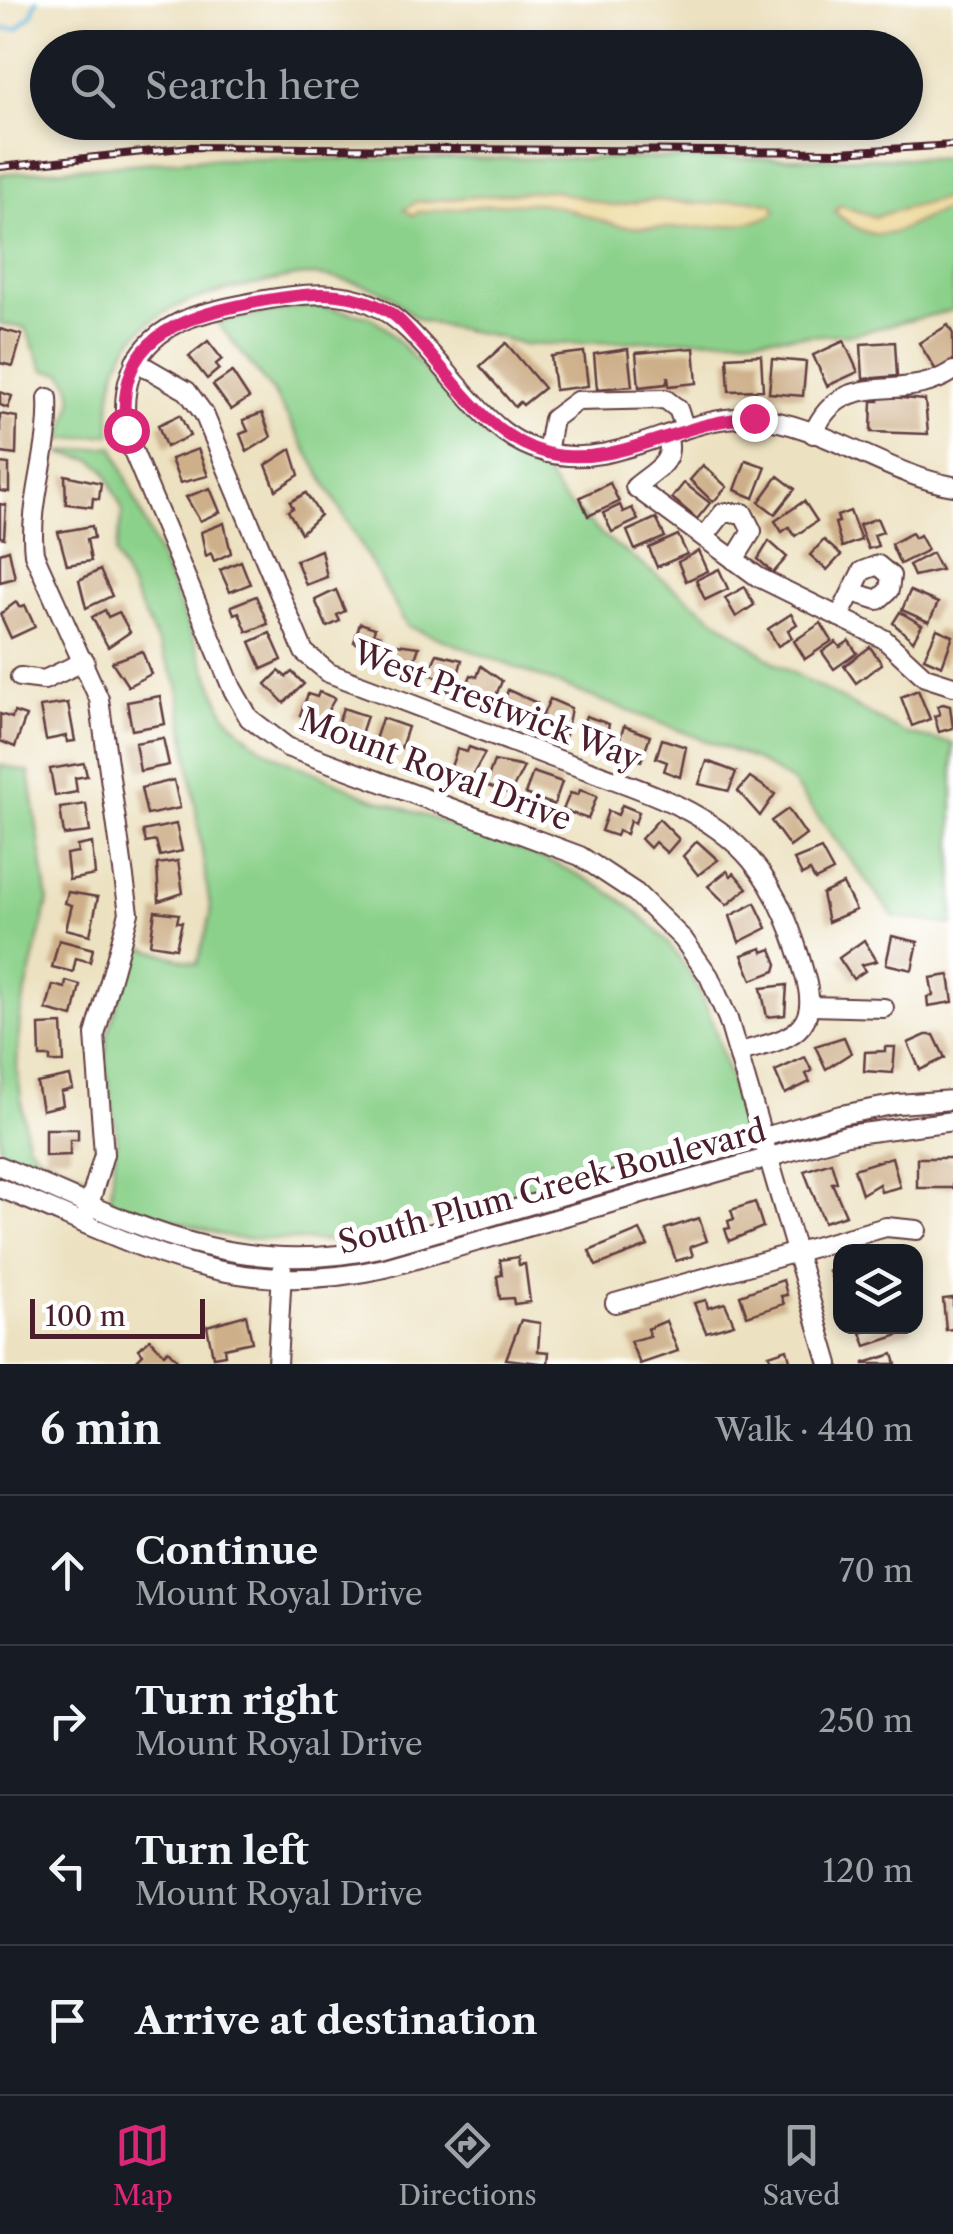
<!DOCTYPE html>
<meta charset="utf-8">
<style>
body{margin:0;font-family:"Libre Caslon Text",serif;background:#20242c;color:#f1f3f6}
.controls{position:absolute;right:30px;bottom:30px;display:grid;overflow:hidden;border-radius:20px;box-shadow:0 5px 15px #0003}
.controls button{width:90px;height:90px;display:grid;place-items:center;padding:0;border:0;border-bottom:2px solid #363941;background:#171b24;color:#f1f3f6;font:50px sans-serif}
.scale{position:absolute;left:30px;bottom:25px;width:175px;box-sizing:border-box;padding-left:10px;border:5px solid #4a1f2b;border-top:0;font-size:28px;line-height:35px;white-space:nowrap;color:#4a1f2b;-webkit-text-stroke:8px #fff;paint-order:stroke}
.stop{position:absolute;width:30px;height:30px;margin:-22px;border:8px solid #db2777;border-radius:50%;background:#fff}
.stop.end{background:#db2777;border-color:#fff;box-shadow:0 2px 10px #0008}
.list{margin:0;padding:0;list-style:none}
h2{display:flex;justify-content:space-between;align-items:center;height:130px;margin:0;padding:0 40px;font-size:42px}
h2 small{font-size:32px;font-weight:400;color:#9ea1a6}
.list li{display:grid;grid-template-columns:65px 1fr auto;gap:30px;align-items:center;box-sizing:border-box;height:150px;padding:0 40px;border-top:2px solid #363941}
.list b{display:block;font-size:38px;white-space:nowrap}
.list p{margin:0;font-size:32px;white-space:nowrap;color:#9ea1a6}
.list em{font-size:32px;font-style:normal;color:#9ea1a6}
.icon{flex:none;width:55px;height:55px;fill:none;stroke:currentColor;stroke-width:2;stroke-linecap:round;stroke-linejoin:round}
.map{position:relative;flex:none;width:953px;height:1364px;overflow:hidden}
.search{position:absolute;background:#171b24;box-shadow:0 5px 15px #0003;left:30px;right:30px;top:30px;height:110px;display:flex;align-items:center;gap:25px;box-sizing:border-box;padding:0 35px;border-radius:55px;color:#9ea1a6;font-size:38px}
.sheet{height:730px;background:#171b24}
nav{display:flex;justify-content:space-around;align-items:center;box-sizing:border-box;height:140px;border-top:2px solid #363941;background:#171b24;font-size:28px;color:#9ea1a6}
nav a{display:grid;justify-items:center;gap:5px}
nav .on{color:#db2777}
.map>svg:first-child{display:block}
.green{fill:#8cd18b;stroke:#6b785b;stroke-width:2.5}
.sand{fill:#eeda9e;stroke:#9c7c64;stroke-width:2.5}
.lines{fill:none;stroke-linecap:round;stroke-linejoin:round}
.stream{stroke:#62b8df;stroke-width:4}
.building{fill:#cdaf89}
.minor-casing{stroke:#623c41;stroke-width:22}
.minor{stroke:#fff;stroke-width:18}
.rail-casing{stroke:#4a1f2b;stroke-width:8}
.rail{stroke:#fff;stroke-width:4;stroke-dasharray:11;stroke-linecap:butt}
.route{stroke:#db2777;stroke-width:12}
.labels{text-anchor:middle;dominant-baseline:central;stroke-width:10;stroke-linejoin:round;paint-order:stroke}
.street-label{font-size:32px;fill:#4a1f2b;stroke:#fff}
</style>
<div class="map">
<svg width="953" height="1364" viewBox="0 0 953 1364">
<rect width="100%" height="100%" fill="#fff"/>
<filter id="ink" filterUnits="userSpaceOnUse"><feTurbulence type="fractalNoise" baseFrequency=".01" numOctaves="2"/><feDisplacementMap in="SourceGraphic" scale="20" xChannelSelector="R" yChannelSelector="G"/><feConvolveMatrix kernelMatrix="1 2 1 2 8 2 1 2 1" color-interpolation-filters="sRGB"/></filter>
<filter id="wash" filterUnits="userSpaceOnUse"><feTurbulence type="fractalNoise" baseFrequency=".0048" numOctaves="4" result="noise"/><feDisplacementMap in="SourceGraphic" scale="40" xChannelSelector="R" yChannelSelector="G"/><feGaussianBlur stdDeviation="2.25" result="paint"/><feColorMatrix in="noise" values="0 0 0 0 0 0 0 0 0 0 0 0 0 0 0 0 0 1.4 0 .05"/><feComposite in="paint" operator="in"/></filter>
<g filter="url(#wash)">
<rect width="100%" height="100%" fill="#ece1c0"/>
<g class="green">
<path d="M 953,158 L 953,310 L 853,334 L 525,345 C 491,332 454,331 421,320 C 409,316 400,303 391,296 C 374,285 329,276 309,275 C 290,275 267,283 248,286 C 161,302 101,333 111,434 L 61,440 C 68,412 82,398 63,373 L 44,370 L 25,328 L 0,324 L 0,174 L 196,159 Z"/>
<polygon points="312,305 368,316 384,326 494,445 541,466 561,497 602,535 775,663 906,734 953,743 953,925 894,917 792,782 754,759 407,626 273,392 217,322"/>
<path d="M 113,446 L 224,712 C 262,760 294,761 345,786 C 361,794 371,799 389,803 C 539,860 674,876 721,1050 C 727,1075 743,1108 740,1132 L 391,1232 L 323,1241 L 232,1238 L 110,1201 L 117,1134 L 105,1064 L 107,1038 L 134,945 L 197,964 L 211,914 L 178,685 L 115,555 L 123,511 L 105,470 L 93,460 L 59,453 Z"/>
<polygon points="0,765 29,772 48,902 20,1016 17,1067 27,1143 38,1155 86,1176 78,1186 0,1149"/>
</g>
<g class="sand">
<path d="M 551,190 L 613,206 L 651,200 L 710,204 L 748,199 L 772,204 L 776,211 C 760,231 644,230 617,225 C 590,219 562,204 534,203 C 497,202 456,210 418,212 L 414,216 L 404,210 L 416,202 Z"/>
<path d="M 953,196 L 953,208 C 903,220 887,259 835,212 L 840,205 L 874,217 C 900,209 926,204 953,196 Z"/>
</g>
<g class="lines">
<polyline class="stream" points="0,29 17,29 31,16 37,0"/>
</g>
<g id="blocks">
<g class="building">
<polygon points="948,325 953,334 953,362 937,372 919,343"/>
<polygon points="0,329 22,335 13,366 0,363"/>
<polygon points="208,341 222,359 216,364 219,369 207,379 189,356"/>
<polygon points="844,341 858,372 827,386 813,355"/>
<polygon points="895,342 897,376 863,379 861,344"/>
<polygon points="506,343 544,388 523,405 520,402 515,407 480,366"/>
<polygon points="694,348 697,383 669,386 668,376 666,384 639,387 636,353"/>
<polygon points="628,349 632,386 597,389 594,354"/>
<polygon points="584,352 588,386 555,390 551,356"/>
<polygon points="761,355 763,390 729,391 727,357"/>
<polygon points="772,359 806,362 803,396 769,393"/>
<polygon points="232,372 249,398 231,410 213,385"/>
<polygon points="0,392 12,396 8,408 0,405"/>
<polygon points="879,396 925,400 928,434 871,432 872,401 879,401"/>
<polygon points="262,413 271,437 247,452 240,434 248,431 243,420"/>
<polygon points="0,414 17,417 16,455 2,453 0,447"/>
<polygon points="180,415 190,436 166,447 158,425"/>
<polygon points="198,449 208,476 180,483 171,459"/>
<polygon points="291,449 299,475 276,490 266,465"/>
<polygon points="746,460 766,467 754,498 735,490"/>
<polygon points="0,463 9,464 9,492 0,491"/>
<polygon points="703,465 727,487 713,502 690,480"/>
<polygon points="65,475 101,483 99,499 93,498 92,507 66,504"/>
<polygon points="778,476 795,489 775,514 759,502"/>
<polygon points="610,483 619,502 588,516 580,497"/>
<polygon points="684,483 710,503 697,519 672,498"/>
<polygon points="210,488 220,512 200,521 186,497"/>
<polygon points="306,493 320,515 301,533 288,511 293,508 290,502"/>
<polygon points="804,501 817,521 795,536 789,527 782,532 775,521"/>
<polygon points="0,504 6,505 4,538 0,537"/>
<polygon points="620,505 623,512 632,508 638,520 612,532 603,513"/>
<polygon points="850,511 861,540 842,547 835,523 839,522 837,516"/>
<polygon points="656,518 665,537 635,550 627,531"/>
<polygon points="877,518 883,532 874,535 878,546 868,549 859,525"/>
<polygon points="224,523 231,553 214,561 211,553 206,556 201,532"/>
<polygon points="92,526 94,538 87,539 91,561 67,565 58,532"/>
<polygon points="912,533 915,538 920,535 928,550 900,564 891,544"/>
<polygon points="678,535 687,554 657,567 649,548"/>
<polygon points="824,540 841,555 827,570 810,555"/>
<polygon points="769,541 787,557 773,573 758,559"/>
<polygon points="9,550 15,578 0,582 0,553"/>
<polygon points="321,550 327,577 306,585 296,560"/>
<polygon points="699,551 708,571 686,581 678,562"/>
<polygon points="932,553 941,570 914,576 909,565"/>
<polygon points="241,561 250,584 230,592 220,570"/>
<polygon points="719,569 728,589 705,600 696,580"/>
<polygon points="100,570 112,596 86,608 79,580"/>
<polygon points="745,587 754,605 736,617 725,598"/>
<polygon points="336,590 345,611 337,615 340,621 327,627 315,600"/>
<polygon points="910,591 938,603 929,622 902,610"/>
<polygon points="256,596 268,624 247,632 239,612 234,614 231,606"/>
<polygon points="16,602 19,607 25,605 35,627 11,638 0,614"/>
<polygon points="105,610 108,617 119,612 130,632 108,647 92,617"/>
<polygon points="900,612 922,625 913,641 893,623"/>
<polygon points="791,614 797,624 788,630 792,638 778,646 768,629"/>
<polygon points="360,623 375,628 373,634 381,636 378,661 360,655 363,646 354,642"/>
<polygon points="821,623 832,641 805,659 794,641"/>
<polygon points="937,629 953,636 942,666 924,658"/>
<polygon points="270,633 282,660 262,669 250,642"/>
<polygon points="849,641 857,653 834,669 822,652 836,642 840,647"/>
<polygon points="396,644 419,647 414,662 420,665 416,676 387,666"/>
<polygon points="870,647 882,664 856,683 844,666"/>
<polygon points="142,651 151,674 128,686 112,662"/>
<polygon points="437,654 462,660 453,693 438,686 441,679 428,673"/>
<polygon points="481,666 502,681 492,705 464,692 471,675 477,677"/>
<polygon points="279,671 286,677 292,672 304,684 284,703 266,684"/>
<polygon points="508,690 537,703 531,721 501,711"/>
<polygon points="918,690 930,719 912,726 901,697"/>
<polygon points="319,692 335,698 321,723 300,715 308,694 317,697"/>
<polygon points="160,696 165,724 132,730 127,702"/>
<polygon points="550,699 571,708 566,735 541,719"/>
<polygon points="68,703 75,741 67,742 66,736 46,740 40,707"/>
<polygon points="943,704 950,706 953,728 939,732 934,716 940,714 937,706"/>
<polygon points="343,708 367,716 359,740 335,732"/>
<polygon points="14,712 26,716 15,747 0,741 0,714 12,718"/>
<polygon points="586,716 609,724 604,747 578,738"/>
<polygon points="382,718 408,727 401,748 374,743"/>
<polygon points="624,726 650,736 641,761 625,755 628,747 618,744"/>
<polygon points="163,738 169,765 140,771 135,743"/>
<polygon points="662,739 686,747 680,777 664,771 667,762 656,758"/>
<polygon points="469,747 485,753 471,778 450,770 457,749 467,752"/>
<polygon points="494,761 524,767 510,794 485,785"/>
<polygon points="707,761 736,772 729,791 699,784"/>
<polygon points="84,763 87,776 75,778 77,792 55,796 50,769"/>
<polygon points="533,772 562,782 554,805 525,794"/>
<polygon points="750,777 775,794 760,816 738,791"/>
<polygon points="174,780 180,808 147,815 141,788"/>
<polygon points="580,790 597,796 588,819 563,810 570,793 578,795"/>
<polygon points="86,804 90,832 64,835 60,808"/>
<polygon points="622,805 639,812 635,823 630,821 626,834 618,831 616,836 601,831 608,811 618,815"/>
<polygon points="788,809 806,835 790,847 771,821"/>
<polygon points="659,819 679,839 667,853 655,842 650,848 641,839"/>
<polygon points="176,824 182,851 160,856 156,841 146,843 143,831"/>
<polygon points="697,841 718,860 698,875 683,856"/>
<polygon points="92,843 95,875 69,880 66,854 78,852 77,846"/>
<polygon points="821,849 833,871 815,880 810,871 802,875 794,860"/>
<polygon points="178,861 183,893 159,901 157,864"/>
<polygon points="727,871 731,876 734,873 747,888 727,905 708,886"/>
<polygon points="843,884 856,910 828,922 822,894"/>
<polygon points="68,892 98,897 90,935 66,929 72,905 65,903"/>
<polygon points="755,903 767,928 739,942 730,916"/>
<polygon points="155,911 179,914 177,922 182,922 176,948 150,944"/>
<polygon points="892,936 918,942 912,970 886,964"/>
<polygon points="59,940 93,949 90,962 76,958 73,972 52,967"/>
<polygon points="864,940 877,961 861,965 865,971 853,979 839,958"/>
<polygon points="762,948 763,952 771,949 777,964 775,971 752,980 742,955"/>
<polygon points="949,975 953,1002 928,1006 927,997 933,995 930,978"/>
<polygon points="66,981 80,985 73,1017 46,1010 53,985 65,988"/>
<polygon points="787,985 785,1015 767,1017 761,988"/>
<polygon points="62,1024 64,1062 50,1062 50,1057 40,1057 39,1025"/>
<polygon points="926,1035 934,1035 945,1058 920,1070 908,1043"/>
<polygon points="844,1037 851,1053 826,1069 815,1046"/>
<polygon points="885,1047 895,1047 893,1073 864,1071 865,1052 885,1051"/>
<polygon points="805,1057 812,1071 806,1074 810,1082 785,1094 775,1071"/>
<polygon points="70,1076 73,1089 61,1092 63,1105 42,1110 37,1083"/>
<polygon points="45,1129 78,1129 78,1140 70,1140 70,1155 45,1156"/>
<polygon points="892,1157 900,1187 881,1192 879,1184 862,1194 854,1169"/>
<rect x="917" y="1158" width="36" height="30"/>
<polygon points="831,1162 837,1182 832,1183 846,1215 824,1222 804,1171"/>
<polygon points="755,1202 763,1227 729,1241 725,1229 730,1228 728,1221 734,1219 731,1210"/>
<polygon points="699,1218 707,1241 690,1247 693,1256 676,1261 665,1229"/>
<polygon points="640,1230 648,1246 596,1266 589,1251"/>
<polygon points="518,1257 519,1265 525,1264 530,1302 514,1304 513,1298 500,1299 497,1276 502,1275 500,1260"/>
<polygon points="840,1267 840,1293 837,1294 829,1271"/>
<polygon points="783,1280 787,1295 781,1296 784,1304 747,1316 740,1295"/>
<polygon points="953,1298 953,1329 946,1330 943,1299"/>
<polygon points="706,1300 708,1308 725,1303 734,1324 706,1332 694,1303"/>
<polygon points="246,1315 252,1342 224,1348 225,1355 213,1357 207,1326"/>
<polygon points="521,1320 540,1323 538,1351 549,1352 548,1364 506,1359"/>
<polygon points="666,1321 678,1351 640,1364 630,1341 650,1336 647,1329"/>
<polygon points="877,1326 910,1326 911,1331 866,1346 861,1333"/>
<polygon points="150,1339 164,1354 168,1350 181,1364 139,1364 136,1361 143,1354 139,1349"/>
<polygon points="787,1349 791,1364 762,1364 771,1360 769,1355"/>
<polygon points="893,1354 896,1364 864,1364 864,1363"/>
</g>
</g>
</g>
<g filter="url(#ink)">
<use href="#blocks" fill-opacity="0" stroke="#623c41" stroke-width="2.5"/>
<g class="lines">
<g class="minor-casing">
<g id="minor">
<path d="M 135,361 L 187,391 L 204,414 L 304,652 L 329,673 C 400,700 471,727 543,754 C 612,781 702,801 751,860 C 779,894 794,934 805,976 C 822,1034 785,1040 739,1052"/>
<path d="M 48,398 C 51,451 28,501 34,554 L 99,699 L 129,913 L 95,1035 L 104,1154 L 87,1212"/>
<path d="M 813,434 C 843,364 900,406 953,371"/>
<path d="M 667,435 C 676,463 655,470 635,487 L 758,577 L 884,639 L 925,677 L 953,686"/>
<polyline points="547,453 553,419 577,401 665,399 678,409 685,428"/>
<polyline points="704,537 723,513 743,513 752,531 734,560"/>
<polyline points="839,617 862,571 878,565 891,576 889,590 878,600 852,592"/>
<polyline points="20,677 44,680 85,661"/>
<polyline points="811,1006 884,1008"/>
<path d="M 0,1166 C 130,1222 234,1281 380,1248 L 841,1115 L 898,1104 L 953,1100"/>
<path d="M 0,1188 C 140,1244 228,1303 385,1268 L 847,1135 L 953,1121"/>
<polyline points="615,1303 886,1227 917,1230"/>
<polyline points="277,1364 282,1270"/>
<path d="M 829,1364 L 728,1019 L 709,976 L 683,939 L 636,893 L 580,856 L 287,747 L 249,718 L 232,688 L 131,446 C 120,409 123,369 152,341 C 179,315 214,311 249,303 C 380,277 391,309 472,401 C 492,424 514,444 545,452 C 617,472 681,414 752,418 C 823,423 884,474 953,486"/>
</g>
</g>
<use href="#minor" class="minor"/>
<g class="rail-casing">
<polyline id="rail" points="0,167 191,147 840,152 953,145"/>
</g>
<use href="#rail" class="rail"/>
</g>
</g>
<g class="lines" filter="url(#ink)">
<path class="route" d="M 126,430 C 114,338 178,318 251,303 C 298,294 340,286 384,309 C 400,317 411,333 422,345 C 458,385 492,439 547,453 C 617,470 684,418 754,418"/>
</g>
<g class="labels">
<g class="street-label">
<text transform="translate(497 705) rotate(21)">West Prestwick Way</text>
<text transform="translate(436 769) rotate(21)">Mount Royal Drive</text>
<text transform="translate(552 1186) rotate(-15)">South Plum Creek Boulevard</text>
</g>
</g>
</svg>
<div class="controls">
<button><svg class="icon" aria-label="layers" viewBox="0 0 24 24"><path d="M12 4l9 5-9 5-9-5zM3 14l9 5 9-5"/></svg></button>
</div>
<div class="scale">100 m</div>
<div class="stop" style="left:126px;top:430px"></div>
<div class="stop end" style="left:754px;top:418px"></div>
<div class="search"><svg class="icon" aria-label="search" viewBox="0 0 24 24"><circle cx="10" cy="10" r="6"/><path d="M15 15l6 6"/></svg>Search here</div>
</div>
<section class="sheet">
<h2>6 min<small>Walk · 440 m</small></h2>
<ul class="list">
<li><svg class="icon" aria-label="ahead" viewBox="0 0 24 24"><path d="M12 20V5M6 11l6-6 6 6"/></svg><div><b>Continue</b><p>Mount Royal Drive</p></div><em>70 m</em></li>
<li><svg class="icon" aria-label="right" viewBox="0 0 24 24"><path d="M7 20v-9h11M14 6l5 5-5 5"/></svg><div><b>Turn right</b><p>Mount Royal Drive</p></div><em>250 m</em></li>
<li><svg class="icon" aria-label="left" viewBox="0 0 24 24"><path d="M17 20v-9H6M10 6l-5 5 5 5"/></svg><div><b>Turn left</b><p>Mount Royal Drive</p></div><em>120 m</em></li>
<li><svg class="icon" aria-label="arrive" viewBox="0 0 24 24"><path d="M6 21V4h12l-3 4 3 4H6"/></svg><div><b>Arrive at destination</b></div></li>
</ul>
</section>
<nav>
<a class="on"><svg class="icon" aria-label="map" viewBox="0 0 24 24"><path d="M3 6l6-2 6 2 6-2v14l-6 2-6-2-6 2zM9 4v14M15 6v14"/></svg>Map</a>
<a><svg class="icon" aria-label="directions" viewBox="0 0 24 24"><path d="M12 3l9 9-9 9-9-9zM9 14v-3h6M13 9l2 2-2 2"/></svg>Directions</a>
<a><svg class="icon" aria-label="saved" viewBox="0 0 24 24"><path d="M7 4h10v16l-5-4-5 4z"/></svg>Saved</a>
</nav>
